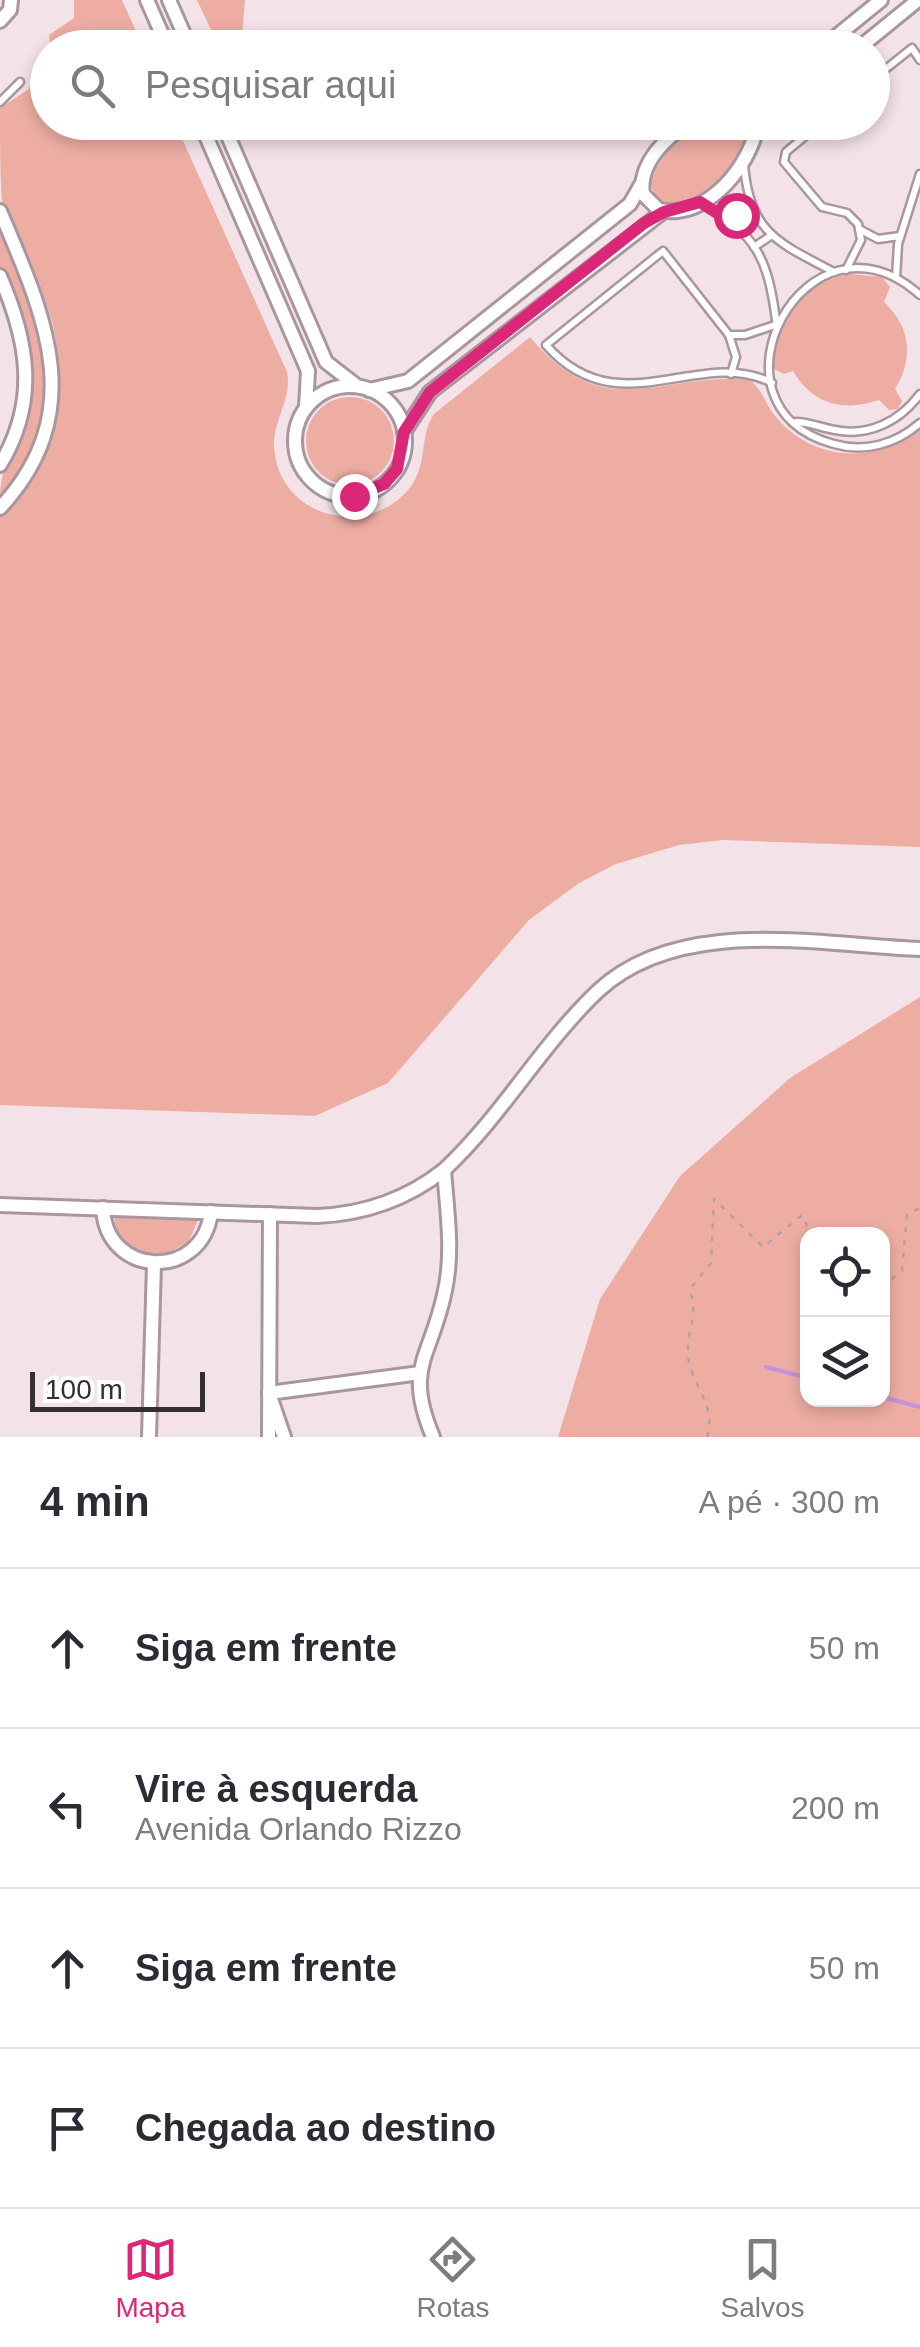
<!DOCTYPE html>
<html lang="pt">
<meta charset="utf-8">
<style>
body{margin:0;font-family:Arial,sans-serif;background:#f7f7f7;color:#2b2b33}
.controls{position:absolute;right:30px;bottom:30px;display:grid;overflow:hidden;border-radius:20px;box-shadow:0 5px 15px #0003}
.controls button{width:90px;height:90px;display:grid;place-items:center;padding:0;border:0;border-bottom:2px solid #e1e1e2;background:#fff;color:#2b2b33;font:50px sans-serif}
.scale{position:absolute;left:30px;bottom:25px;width:175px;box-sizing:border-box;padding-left:10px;border:5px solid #362f32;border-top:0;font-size:28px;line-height:35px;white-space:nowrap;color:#362f32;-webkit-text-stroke:8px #fff;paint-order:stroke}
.stop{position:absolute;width:30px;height:30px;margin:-22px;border:8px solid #db2777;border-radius:50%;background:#fff}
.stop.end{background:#db2777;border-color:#fff;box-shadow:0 2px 10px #0008}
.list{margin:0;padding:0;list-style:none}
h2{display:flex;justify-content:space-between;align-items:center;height:130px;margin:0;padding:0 40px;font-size:42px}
h2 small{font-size:32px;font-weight:400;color:#7c7c81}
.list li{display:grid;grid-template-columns:65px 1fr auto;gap:30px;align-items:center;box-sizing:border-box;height:160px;padding:0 40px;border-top:2px solid #e1e1e2}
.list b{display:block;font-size:38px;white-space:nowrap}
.list p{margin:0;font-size:32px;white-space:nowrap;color:#7c7c81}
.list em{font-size:32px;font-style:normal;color:#7c7c81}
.icon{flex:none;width:55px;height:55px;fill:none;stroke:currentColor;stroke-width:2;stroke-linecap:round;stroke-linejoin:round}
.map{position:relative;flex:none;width:920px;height:1437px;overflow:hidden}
.search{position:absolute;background:#fff;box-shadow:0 5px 15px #0003;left:30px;right:30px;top:30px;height:110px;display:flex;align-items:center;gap:25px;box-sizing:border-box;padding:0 35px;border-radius:55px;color:#7c7c81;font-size:38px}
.sheet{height:770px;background:#fff}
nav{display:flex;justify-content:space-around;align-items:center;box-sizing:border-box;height:140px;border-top:2px solid #e1e1e2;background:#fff;font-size:28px;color:#7c7c81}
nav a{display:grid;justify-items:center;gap:5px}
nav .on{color:#db2777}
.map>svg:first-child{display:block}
.green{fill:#edada3;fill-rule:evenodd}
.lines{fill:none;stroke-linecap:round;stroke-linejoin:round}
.stream{stroke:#c192dd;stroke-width:4}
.service-casing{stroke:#a8979e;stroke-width:11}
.minor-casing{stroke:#a8979e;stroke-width:18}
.path{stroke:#afa1a6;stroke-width:2.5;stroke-dasharray:5 8;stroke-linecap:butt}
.service{stroke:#fff;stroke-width:6}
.minor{stroke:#fff;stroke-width:12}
.route{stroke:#db2777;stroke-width:12}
</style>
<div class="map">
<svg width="920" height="1437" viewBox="0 0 920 1437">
<rect width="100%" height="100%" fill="#f4e2e9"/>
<g class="green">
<polygon points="74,0 122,0 143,47 50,47 49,35 74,18"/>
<polygon points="197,0 245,0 241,47 219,47"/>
<path d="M 47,52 L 48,122 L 175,123 L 287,372 C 293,401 269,424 275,455 C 285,521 373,538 411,486 C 428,463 419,436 434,414 L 530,337 C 603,425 655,374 748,379 C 762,387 765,405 776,417 C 813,462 876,464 920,430 L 920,847 L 723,840 L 679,845 L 616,864 L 579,883 L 529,920 L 388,1083 L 315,1116 L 0,1105 L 0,515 C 51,463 72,385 50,315 C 37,276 14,240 2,201 C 0,175 0,136 0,108 L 29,89 Z"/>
<path d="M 709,123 L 739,123 L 747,135 C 737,167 696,216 658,201 L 650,184 C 660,155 679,134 709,123 Z"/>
<path d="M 0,227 C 42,327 78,402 0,498 C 0,456 31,422 32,378 C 32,328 7,307 0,266 C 0,254 0,239 0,227 Z"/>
<path d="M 850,274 L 882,277 L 890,287 L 884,302 C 911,327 914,359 895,389 L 902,401 L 898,409 L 889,410 L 879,400 C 844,412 813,405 793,371 L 784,374 L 774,369 C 768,322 805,282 850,274 Z"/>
<circle cx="350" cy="441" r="44"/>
<path d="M 920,997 L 920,1437 L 558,1437 L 600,1299 L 680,1176 L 790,1078 ZM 808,1234 L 882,1234 L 882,1400 L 808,1400 Z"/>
<path d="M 114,1217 L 198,1220 L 189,1241 L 162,1257 C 136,1255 118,1245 114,1217 Z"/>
</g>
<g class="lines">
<g class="stream">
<polyline points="766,1367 808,1378"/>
<polyline points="882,1397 920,1407"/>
</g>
<g class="service-casing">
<g id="service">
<polyline points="872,80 912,48 920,60"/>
<polyline points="0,102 20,82"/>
<polyline points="822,122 786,152 784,162 822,207 847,213 858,224 861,240 846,270"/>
<path d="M 744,164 C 749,233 779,243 834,272"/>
<path d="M 701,203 C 757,233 768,260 776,320"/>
<polyline points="731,222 739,212 753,208"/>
<polyline points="861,230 878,239 900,236"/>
<polyline points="754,247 772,235"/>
<polyline points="896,278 898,244 920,174"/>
<path d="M 920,295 C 807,194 694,407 834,444 C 865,453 896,444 920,423"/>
<polyline points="729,335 736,357 731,374"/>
<path d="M 772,383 C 699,345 619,428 546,345 L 663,251 L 729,335 L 745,335 L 775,325"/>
<path d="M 796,422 C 810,422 821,428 835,430 C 869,437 900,421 920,394"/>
</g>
</g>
<g class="minor-casing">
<g id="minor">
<polyline points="147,0 168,48"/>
<polyline points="169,0 190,48"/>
<polyline points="0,21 10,10 11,0"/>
<polyline points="822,48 881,0"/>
<polyline points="859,48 918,0"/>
<polyline points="200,122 308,371 306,407"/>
<polyline points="222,122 326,362 357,386"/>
<path d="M 690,122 C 666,137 638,164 643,194 L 659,210 C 704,219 743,174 755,135 L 750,122"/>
<path d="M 0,211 C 44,315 90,411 0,508"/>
<path d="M 0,276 C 28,341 39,401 0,465"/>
<circle cx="350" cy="441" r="55"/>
<polyline points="369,390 408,381 630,204 642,183"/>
<polyline points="404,432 430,392 664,211"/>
<path d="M 0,1205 L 317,1216 C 365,1214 406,1200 444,1170 C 502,1116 541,1045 598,991 C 679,915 819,945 920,949"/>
<path d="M 103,1208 C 106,1278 203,1281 211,1212"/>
<polyline points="149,1437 154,1264"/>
<polyline points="269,1437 270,1214"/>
<polyline points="284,1437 269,1393 420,1373"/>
<path d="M 433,1437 C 404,1368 430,1359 444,1295 C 454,1254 447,1211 444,1170"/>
</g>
</g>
<g class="path">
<polyline points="882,1288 902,1270 907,1214 920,1208"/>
<path d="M 707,1437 C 718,1403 688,1384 688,1352 C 687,1324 699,1323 690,1289 L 711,1263 L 714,1199 L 763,1247 L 802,1215 L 811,1234"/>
</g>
<use href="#service" class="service"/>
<use href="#minor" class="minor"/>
</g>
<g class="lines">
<polyline class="route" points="354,496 384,484 397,469 404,432 430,392 644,223 664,212 700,202 731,222 736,215"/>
</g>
</svg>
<div class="controls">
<button><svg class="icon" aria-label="locate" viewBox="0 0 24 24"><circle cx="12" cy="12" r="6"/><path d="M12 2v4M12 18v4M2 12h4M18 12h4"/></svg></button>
<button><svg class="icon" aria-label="layers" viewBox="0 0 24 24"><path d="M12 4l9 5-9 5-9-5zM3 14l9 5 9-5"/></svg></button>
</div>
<div class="scale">100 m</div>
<div class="stop" style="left:736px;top:215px"></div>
<div class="stop end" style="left:354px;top:496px"></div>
<div class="search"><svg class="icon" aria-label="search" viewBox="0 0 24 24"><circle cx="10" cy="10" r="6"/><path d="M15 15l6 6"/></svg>Pesquisar aqui</div>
</div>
<section class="sheet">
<h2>4 min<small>A pé · 300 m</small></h2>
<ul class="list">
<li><svg class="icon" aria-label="ahead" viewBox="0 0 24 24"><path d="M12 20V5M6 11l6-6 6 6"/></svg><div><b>Siga em frente</b></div><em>50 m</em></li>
<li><svg class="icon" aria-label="left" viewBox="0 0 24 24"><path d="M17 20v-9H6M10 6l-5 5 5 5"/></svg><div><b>Vire à esquerda</b><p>Avenida Orlando Rizzo</p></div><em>200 m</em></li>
<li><svg class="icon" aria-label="ahead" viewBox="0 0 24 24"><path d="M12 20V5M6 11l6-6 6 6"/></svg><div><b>Siga em frente</b></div><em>50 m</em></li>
<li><svg class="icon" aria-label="arrive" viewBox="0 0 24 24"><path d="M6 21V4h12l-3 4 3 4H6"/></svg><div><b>Chegada ao destino</b></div></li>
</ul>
</section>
<nav>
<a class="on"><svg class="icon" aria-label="map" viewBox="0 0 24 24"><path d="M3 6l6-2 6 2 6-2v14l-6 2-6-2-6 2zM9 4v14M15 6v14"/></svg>Mapa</a>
<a><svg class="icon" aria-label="directions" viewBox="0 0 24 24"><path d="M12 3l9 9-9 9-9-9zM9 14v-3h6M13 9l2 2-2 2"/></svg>Rotas</a>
<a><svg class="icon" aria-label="saved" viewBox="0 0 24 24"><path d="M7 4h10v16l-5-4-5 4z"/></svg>Salvos</a>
</nav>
